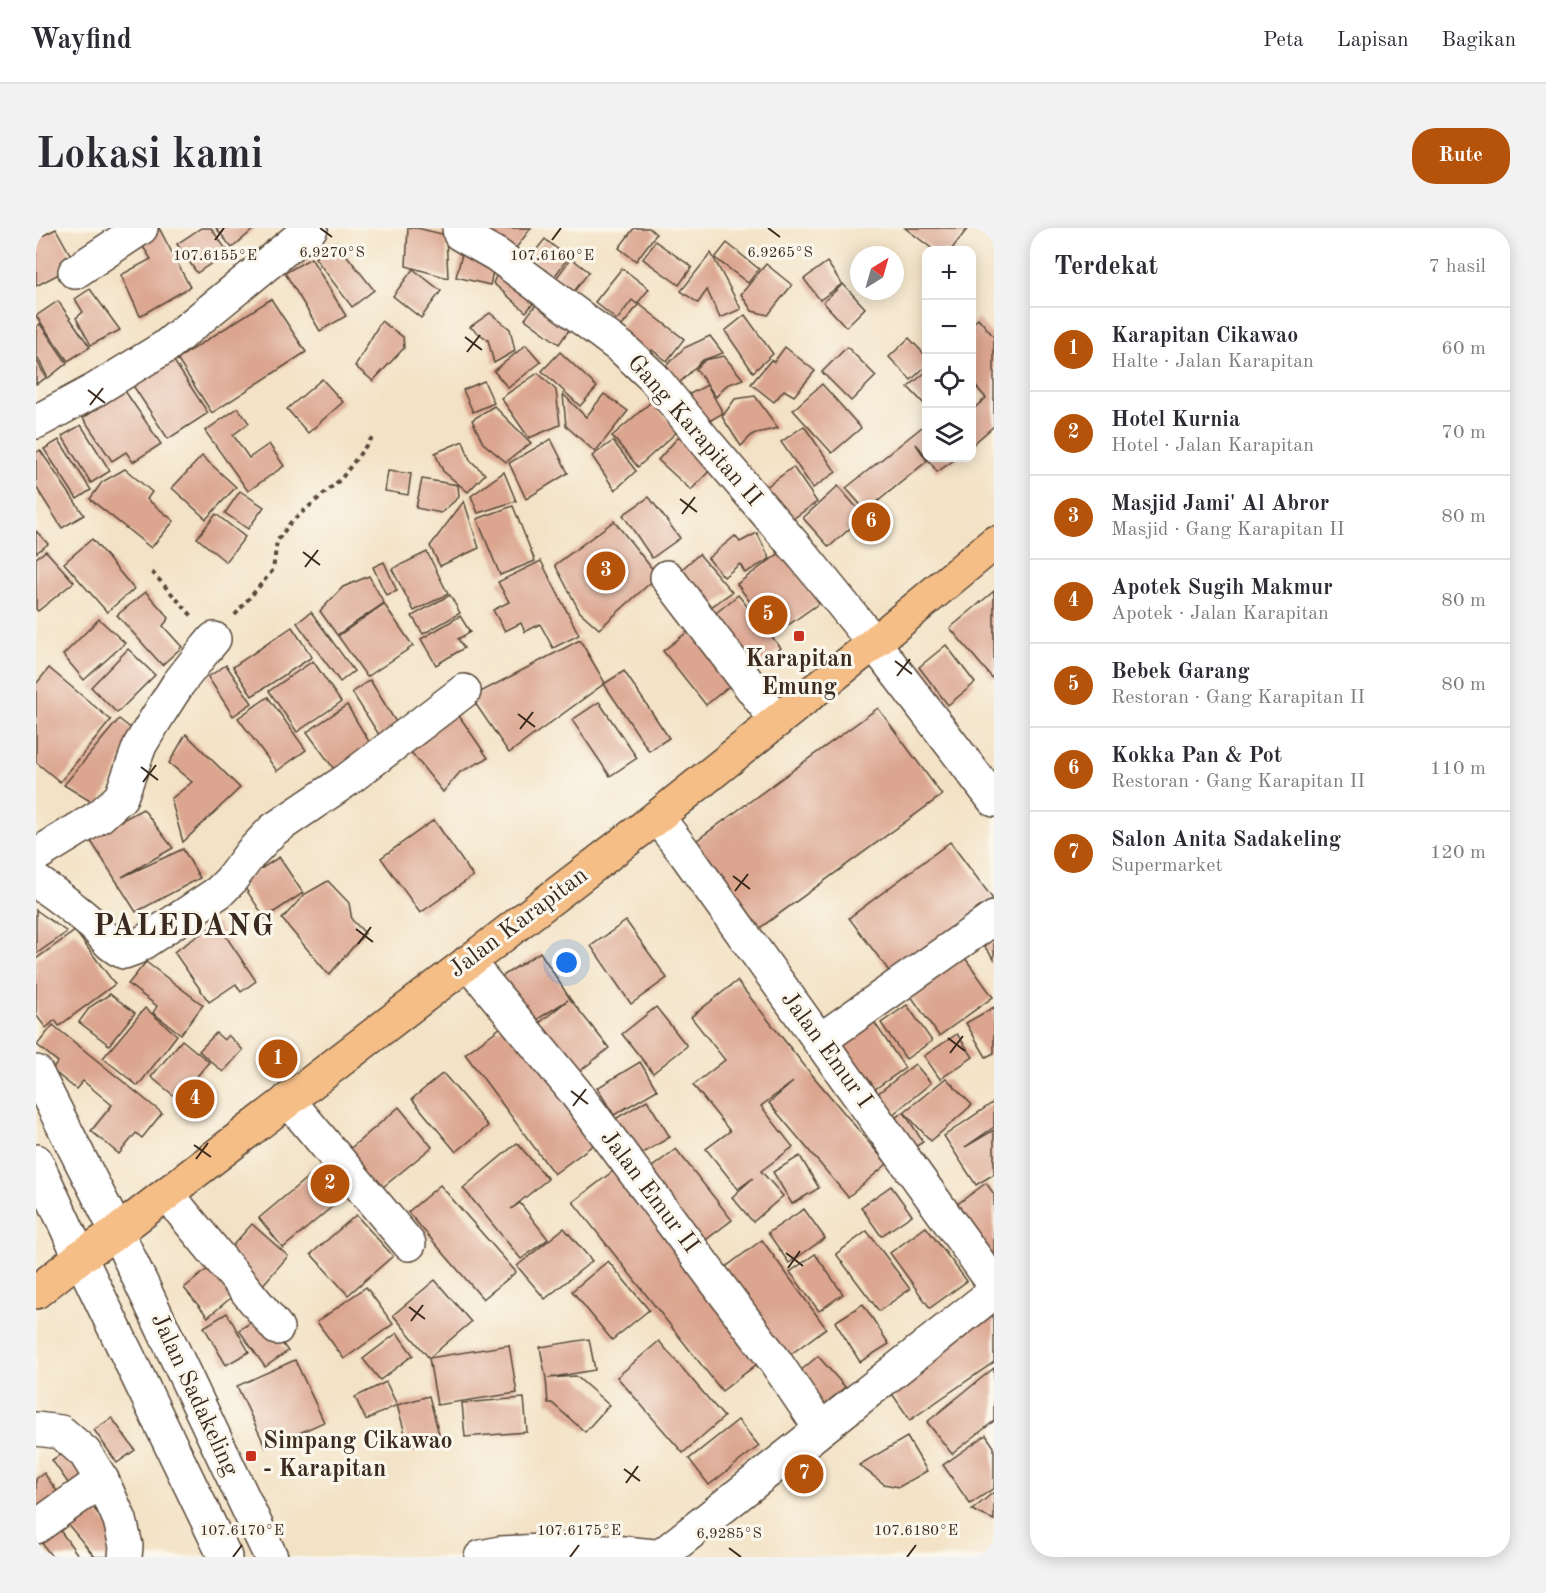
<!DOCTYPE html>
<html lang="id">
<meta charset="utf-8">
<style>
body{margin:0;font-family:"Old Standard TT",serif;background:#f2f2f3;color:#2b2b33}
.controls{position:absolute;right:18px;top:18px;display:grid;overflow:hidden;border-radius:12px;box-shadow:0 3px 15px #0003}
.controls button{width:54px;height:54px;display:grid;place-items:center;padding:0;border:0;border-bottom:2px solid #e1e1e2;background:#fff;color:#2b2b33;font:30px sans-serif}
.compass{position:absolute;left:814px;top:18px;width:54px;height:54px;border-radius:50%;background:#fff;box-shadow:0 3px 15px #0003;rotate:37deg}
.you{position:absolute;left:531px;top:735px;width:21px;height:21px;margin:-15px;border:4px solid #fff;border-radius:50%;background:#1a73e8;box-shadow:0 0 0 9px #1a73e833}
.badge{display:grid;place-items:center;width:39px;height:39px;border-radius:50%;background:#b45309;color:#fff;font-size:20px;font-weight:700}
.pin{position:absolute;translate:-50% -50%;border:3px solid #fff;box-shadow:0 2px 6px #0006}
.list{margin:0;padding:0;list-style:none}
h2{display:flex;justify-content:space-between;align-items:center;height:78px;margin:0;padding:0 24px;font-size:26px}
h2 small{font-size:20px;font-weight:400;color:#7c7c81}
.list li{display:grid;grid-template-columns:39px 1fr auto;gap:18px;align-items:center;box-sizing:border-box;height:84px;padding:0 24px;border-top:2px solid #e1e1e2}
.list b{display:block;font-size:22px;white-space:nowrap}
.list p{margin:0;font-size:20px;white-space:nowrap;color:#7c7c81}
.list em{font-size:20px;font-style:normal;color:#7c7c81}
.icon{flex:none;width:33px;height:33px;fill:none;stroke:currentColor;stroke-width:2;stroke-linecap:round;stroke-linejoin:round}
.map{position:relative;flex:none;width:958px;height:1329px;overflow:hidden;border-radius:24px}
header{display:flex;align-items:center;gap:36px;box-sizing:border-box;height:84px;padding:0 30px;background:#fff;border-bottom:2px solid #e1e1e2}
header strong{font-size:28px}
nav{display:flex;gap:33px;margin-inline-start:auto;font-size:21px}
.intro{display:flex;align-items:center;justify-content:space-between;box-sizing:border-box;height:144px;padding:0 36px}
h1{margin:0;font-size:42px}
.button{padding:15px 27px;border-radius:24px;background:#b45309;color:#fff;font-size:21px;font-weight:700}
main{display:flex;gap:36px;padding:0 36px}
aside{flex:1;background:#fff;border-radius:24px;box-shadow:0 3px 15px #0003}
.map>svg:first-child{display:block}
.building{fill:#dba58f}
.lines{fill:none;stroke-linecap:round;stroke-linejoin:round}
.minor-casing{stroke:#574637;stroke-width:36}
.major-casing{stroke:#574637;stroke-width:36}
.path{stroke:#574637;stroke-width:4;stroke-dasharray:4.5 4.5;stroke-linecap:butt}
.minor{stroke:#fff;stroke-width:33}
.major{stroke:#f5be86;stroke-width:33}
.ticks{fill:none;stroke:#3b2a1e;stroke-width:2}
.poi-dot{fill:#c8321e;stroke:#fbf7ec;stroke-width:2}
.labels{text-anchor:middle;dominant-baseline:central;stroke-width:6;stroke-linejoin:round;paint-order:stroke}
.street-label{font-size:24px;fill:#3b2a1e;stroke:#fbf7ec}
.poi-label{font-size:24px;font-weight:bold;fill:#3b2a1e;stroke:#fbf7ec}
.district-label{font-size:30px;font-weight:bold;letter-spacing:1.5px;fill:#3b2a1e;stroke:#fbf7ec}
.ticks-label{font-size:15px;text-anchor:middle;fill:#3b2a1e;stroke:#fbf7ec;stroke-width:6;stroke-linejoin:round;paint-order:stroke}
</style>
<header>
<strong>Wayfind</strong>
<nav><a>Peta</a><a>Lapisan</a><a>Bagikan</a></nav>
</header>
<div class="intro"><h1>Lokasi kami</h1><a class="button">Rute</a></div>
<main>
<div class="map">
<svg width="958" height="1329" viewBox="0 0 958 1329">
<rect width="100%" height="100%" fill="#fbf7ec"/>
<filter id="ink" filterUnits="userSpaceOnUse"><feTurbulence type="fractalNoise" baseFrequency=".0167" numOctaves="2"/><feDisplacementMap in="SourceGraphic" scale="12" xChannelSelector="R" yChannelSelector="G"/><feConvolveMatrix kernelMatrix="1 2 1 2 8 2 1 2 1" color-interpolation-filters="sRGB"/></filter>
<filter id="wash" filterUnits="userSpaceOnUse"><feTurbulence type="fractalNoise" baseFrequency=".008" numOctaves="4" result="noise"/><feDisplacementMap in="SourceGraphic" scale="24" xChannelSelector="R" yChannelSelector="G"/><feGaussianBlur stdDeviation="1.35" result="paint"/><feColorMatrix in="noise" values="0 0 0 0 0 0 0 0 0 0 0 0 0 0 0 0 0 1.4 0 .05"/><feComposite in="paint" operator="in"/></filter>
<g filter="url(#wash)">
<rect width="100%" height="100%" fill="#f3e2c5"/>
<g id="blocks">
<g class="building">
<polygon points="120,0 123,0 154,59 104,88 85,47 115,31 102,11"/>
<polygon points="165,0 175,0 192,24 161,45 141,16"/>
<polygon points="180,0 219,0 196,20"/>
<polygon points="372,0 381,0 410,7 412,50 370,38"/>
<polygon points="444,0 495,0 477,24"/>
<polygon points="598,0 613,0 620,6 600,33 583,20"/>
<polygon points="869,0 932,0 915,22 898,22"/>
<polygon points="20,1 40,37 0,58 0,11"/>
<polygon points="509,11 532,30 518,49 494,30"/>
<polygon points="619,13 656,39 643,57 607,31"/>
<polygon points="300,14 338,62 316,79 279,30"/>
<polygon points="691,15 723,41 712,55 679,30"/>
<polygon points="675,25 705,81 684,90 671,62 662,75 645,63"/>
<polygon points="426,26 459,34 454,57 420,49"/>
<polygon points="275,30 310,88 284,103 249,45"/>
<polygon points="535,30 553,44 530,74 513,60"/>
<polygon points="791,34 806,56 784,72 768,51"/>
<polygon points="730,36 756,57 732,87 716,83 705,66"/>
<polygon points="465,37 505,66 490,84 457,55"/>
<polygon points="586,40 613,61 601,76 596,72 581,92 559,74"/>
<polygon points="377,41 405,63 385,90 357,68"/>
<polygon points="807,56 829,80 810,99 787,74"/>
<polygon points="54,61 84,102 55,117 40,90 47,84 39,71"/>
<polygon points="508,66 541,91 523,116 489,91"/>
<polygon points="235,71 270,124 176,185 141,131"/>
<polygon points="22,73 54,119 32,133 0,88"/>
<polygon points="603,76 648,111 631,133 616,122 612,126 582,103"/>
<polygon points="454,85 474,101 479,123 458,135 452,112 434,99"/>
<polygon points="709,87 737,126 717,144 689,103"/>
<polygon points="942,90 958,109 958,198 936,217 936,182 950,170 936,154 936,96"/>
<polygon points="345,93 367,109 368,120 337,153 319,138"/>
<polygon points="4,96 31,135 12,150 0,126 0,99"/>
<polygon points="674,108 687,125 667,132 637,161 621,147 648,120"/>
<polygon points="873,110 891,129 891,137 875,152 853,129"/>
<polygon points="490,117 505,134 472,160 458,143"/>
<polygon points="749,119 779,143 758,168 748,162 738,174 715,156 735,132 738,134"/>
<polygon points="811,119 840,148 815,173 786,144"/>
<polygon points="524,124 561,159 544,178 506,143"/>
<polygon points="688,128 707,151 691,157 680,169 660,141 669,132"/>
<polygon points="136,130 172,185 132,211 96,156"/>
<polygon points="0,131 10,150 0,156"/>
<polygon points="891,143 891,179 872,159"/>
<polygon points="502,145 520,162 524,197 493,210 465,170"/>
<polygon points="286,151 307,174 272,205 251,181"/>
<polygon points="448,153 458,175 437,184 427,162"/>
<polygon points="786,156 825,200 796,225 757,182"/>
<polygon points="671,157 687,185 665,198 648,169"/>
<polygon points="89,163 125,216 97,234 90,224 76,233 47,190"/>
<polygon points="527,166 550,189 568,166 592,183 559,224 530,198"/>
<polygon points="719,168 742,200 717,206 705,218 686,189 699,171"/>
<polygon points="615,174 642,203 602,239 576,208"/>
<polygon points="458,178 495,215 470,234 447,215 436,192"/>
<polygon points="202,180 213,195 197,207 213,230 233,216 248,238 212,263 169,203"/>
<polygon points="891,195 891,229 880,216 891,233 830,283 810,260"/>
<polygon points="45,197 74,243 55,255 26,208"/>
<polygon points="768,198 800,244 777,260 745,214"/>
<polygon points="646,205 680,236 655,262 622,232"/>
<polygon points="515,211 532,245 490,271 473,235"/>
<polygon points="23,212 55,262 41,271 8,221"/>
<polygon points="427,213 434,232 449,246 432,264 407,243 399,225"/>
<polygon points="577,213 600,243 579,262 556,228"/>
<polygon points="4,222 48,287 26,300 0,259 0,225"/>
<polygon points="166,228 200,259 170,291 136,260"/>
<polygon points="891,230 921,230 901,244"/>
<polygon points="757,239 781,274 745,299 721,266"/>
<polygon points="89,241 116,264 111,271 138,293 115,320 54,271 66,254"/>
<polygon points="352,243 375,246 372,267 349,263"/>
<polygon points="468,244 480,273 442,285 435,268"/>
<polygon points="386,251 422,257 423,269 405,285 380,280"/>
<polygon points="802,258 828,288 793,319 767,290"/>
<polygon points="204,263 228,279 212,301 189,285"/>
<polygon points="613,269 644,310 616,330 587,287"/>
<polygon points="428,273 443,320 404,338 394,318"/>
<polygon points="477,278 499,333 464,347 441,291"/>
<polygon points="180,286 209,309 190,334 161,310"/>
<polygon points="578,293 622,348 563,401 544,384 519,337"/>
<polygon points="0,303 12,316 0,325"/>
<polygon points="721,305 734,331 709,345 704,336 688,349 672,330 699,308 704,314"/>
<polygon points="56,311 98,361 71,384 28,335"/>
<polygon points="755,317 792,369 738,407 701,356"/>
<polygon points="10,323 38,354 2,383 0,381 0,330"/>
<polygon points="391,324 412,366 378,383 356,341"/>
<polygon points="663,326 696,364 665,386 636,350"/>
<polygon points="505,333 543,407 517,420 504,396 489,404 485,395 469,403 457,382 473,374 462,354"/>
<polygon points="348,334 361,363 350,367 337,339"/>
<polygon points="333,348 348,375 301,407 284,383 307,359"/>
<polygon points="958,363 958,452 914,400"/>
<polygon points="110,364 133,390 127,398 146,419 126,437 81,387"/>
<polygon points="414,367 424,385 387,406 376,388"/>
<polygon points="702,367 745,420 711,447 669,394"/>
<polygon points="348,376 377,418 331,449 302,408"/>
<polygon points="275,384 318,443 304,454 261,395"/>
<polygon points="424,388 434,404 422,411 428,420 400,437 385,411"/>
<polygon points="63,391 89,415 48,452 27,427"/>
<polygon points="256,399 276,429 216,468 197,439"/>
<polygon points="654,402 697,455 670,477 627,423"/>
<polygon points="544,412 569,455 473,525 435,469"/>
<polygon points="910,417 939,455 912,477 883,439"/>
<polygon points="92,421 119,447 81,485 55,459"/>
<polygon points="277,433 305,474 261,504 233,463"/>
<polygon points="190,437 216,475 197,488 172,449"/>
<polygon points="13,440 75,492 24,554 0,534 0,456"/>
<polygon points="588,443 633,510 613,523 568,456"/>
<polygon points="334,452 363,499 345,510 316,464"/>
<polygon points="232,469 270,522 241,543 202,490"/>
<polygon points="563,474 601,530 574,548 536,492"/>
<polygon points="311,477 335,517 298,541 271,504"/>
<polygon points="842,480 906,567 717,705 653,618"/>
<polygon points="419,482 452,530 424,544 407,564 371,519"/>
<polygon points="83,491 97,502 79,547 62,578 28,557"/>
<polygon points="150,506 204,560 147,614 135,571 156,554 133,535"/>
<polygon points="107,581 137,620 86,649 147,621 164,650 100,684 53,610"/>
<polygon points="398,592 437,648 384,685 345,630"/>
<polygon points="914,614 957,671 856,747 813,690"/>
<polygon points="243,629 267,665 229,690 205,654"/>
<polygon points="292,653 313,675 316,692 329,705 293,747 246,691 269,666"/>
<polygon points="0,682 31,704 0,726"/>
<polygon points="590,693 631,750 595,776 555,718"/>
<polygon points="181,695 220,753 205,764 200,756 173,774 138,724"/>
<polygon points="39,703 79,756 23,798 19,792 10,800 0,787 0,731"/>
<polygon points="958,710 958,731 948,718"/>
<polygon points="924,723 957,769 903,808 870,761"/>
<polygon points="504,724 534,771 573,820 543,844 503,795 532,772 494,796 465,749"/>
<polygon points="110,734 167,777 145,806 117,785 121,778 92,756"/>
<polygon points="701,753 772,842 851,936 812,969 733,875 757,854 725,878 757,919 725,943 747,968 717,994 696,969 717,950 702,961 670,921 694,903 657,857 689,832 655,789"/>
<polygon points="74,766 99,785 73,817 43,794 54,779"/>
<polygon points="871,777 896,813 870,831 845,795"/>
<polygon points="620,779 651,818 617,845 586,806"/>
<polygon points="958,779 958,825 950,829 930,795"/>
<polygon points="109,780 141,807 102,858 67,830"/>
<polygon points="476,791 565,911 518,946 429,826"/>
<polygon points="836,791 869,840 836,863 803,814"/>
<polygon points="17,797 126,885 106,910 100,905 83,926 55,903 76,877 47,853 40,861 16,842 22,834 1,817"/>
<polygon points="180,805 188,812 192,807 207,822 187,844 163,823"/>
<polygon points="921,806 937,829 904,851 888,828"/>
<polygon points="146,812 173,834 142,871 115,849"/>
<polygon points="604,834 621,862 578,887 561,860"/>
<polygon points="879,836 895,855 856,887 840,867"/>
<polygon points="407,845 452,898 420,924 376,871"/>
<polygon points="910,850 936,877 895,913 868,884"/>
<polygon points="611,872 634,909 594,933 571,896"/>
<polygon points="958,874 958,899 929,919 958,902 958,946 940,957 908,908"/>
<polygon points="363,879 396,919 341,964 309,925"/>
<polygon points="868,884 887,914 871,924 852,894"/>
<polygon points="481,915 512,951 475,981 484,975 512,1011 485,1031 427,960"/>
<polygon points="640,921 696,992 663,1017 607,946"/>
<polygon points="298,927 322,957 247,1020 223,990"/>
<polygon points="764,928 783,960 756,976 737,944"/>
<polygon points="581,940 730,1129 686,1163 537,974"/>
<polygon points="950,955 958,966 958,1045 912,983"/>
<polygon points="404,957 480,1044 447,1071 372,984"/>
<polygon points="855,958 876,987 845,1008 825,979"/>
<polygon points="768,981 789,1010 753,1035 732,1005"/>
<polygon points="320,987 357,1028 312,1067 275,1026"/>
<polygon points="216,996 252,1028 225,1059 188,1027"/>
<polygon points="890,999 931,1053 894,1080 854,1025"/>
<polygon points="528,1000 556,1033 509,1071 481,1038"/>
<polygon points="831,1003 874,1061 843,1083 800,1026"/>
<polygon points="726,1012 790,1100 751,1129 687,1041"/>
<polygon points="779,1026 807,1066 783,1083 754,1044"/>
<polygon points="572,1033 613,1082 576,1112 536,1063"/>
<polygon points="179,1035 203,1063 172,1089 148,1060"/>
<polygon points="399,1052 435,1094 393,1130 357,1087"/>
<polygon points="330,1059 357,1096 308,1131 281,1094"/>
<polygon points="827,1076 853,1116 824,1134 799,1094"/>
<polygon points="954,1084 958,1090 958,1134 874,1192 850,1157"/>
<polygon points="191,1085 213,1124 190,1137 168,1099"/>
<polygon points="225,1088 252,1123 229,1139 203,1102"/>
<polygon points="361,1105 377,1127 344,1152 327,1131"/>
<polygon points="553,1111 559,1142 512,1150 540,1148 573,1177 549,1204 516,1175 512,1175 510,1151 504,1119"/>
<polygon points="623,1113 688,1189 647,1225 581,1149"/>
<polygon points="473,1117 481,1165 401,1177 393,1130"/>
<polygon points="782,1128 809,1159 783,1181 756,1150"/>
<polygon points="259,1132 288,1194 230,1220 201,1158"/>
<polygon points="958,1140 958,1193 916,1226 891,1194"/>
<polygon points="350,1154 361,1177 330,1192 319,1169"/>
<polygon points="393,1168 404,1210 373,1219 361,1177"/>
<polygon points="488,1170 491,1204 429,1209 426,1175"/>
<polygon points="76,1190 99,1222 81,1235 58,1202"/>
<polygon points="702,1192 723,1218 673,1257 653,1231"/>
<polygon points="950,1207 958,1219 958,1260 934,1276 907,1237"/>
<polygon points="871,1209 891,1243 863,1259 848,1256 823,1237"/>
<polygon points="39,1217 62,1249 39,1265 16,1232"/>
<polygon points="8,1245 30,1276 0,1297 0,1251"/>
<polygon points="958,1264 958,1292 936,1282"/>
<polygon points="48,1269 88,1316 72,1329 59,1329 25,1288"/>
<polygon points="20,1297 42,1327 40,1329 16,1329 2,1310"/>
</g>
</g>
</g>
<g filter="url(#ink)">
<use href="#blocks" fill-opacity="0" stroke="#574637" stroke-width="1.5"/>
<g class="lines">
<g class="minor-casing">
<g id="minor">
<polyline points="423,0 424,6 461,27 587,121 617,149 670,214 769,330 838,415 958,572"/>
<polyline points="39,44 105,0"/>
<polyline points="0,194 59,162 129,119 275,0"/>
<polyline points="631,349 741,493"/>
<polyline points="621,589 649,625 958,1056"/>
<polyline points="0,627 64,588 85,569 104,517 121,489 142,456 167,424 178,411"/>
<path d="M 0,653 C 19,666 38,680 56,696 C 69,707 71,717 88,724 L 99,720 L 183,664 L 194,653 L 215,625 L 237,602 L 311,552 L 428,463"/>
<polyline points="432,734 539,864 739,1133 785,1201"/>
<polyline points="783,813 958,690"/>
<polyline points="0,844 81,1004 235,1329"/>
<polyline points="252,872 373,1016"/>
<polyline points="0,933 44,1029 189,1329"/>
<polyline points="131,966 241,1100"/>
<polyline points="0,1201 25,1204 49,1225 66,1252 84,1292 90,1318 89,1329"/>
<polyline points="0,1299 66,1252"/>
<polyline points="625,1328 958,1064"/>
<polyline points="445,1329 464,1325 546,1321 629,1329"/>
</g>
</g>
<g class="major-casing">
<polyline id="major" points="0,1064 44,1029 81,1004 621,589 838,415 958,315"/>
</g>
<g class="path">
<polyline points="116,344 156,388"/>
<polyline points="199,387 237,342 241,313 255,294 305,251 338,207"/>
</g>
<use href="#minor" class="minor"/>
<use href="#major" class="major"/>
</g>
</g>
<path class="ticks" d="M 284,0 L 296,9M 732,0 L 744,9M 179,12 L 188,0M 516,12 L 525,0M 429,109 L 446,122M 431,124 L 444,107M 52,162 L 69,175M 54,177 L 67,160M 644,271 L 661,284M 646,286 L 659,269M 267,324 L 284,337M 269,339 L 282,322M 859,433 L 876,446M 861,448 L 874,431M 482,486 L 499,499M 484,501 L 497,484M 105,539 L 122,552M 107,554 L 120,537M 697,648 L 714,661M 699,663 L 712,646M 320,701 L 337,714M 322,716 L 335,699M 912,810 L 929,823M 914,825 L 927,808M 535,863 L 552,876M 537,878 L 550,861M 158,917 L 175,929M 160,931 L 172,915M 750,1025 L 767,1038M 752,1040 L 764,1023M 373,1079 L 389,1091M 375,1093 L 387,1077M 588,1241 L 604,1253M 590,1255 L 602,1238M 693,1320 L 705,1329M 197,1329 L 206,1317M 534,1329 L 543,1317M 871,1329 L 880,1317"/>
<g class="poi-dot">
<rect x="757" y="402" width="12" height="12" rx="3"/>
<rect x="209" y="1222" width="12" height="12" rx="3"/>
</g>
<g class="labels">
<g class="street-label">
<text transform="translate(658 203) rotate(49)">Gang Karapitan II</text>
<text transform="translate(483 695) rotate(-37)">Jalan Karapitan</text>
<text transform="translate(790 822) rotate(54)">Jalan Emur I</text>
<text transform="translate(613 964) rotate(53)">Jalan Emur II</text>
<text transform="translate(158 1167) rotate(65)">Jalan Sadakeling</text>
</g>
<g class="poi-label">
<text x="763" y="432">Karapitan<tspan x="763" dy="28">Emung</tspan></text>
<text x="227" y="1214" text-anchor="start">Simpang Cikawao<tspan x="227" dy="28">- Karapitan</tspan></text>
</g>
<g class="district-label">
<text x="148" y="699">PALEDANG</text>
</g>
</g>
<g class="ticks-label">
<text x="296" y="29">6.9270°S</text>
<text x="744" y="29">6.9265°S</text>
<text x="179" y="32">107.6155°E</text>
<text x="516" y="32">107.6160°E</text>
<text x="206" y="1307">107.6170°E</text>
<text x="543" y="1307">107.6175°E</text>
<text x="880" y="1307">107.6180°E</text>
<text x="693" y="1310">6.9285°S</text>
</g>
</svg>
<div class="controls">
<button>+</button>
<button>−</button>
<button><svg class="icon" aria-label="locate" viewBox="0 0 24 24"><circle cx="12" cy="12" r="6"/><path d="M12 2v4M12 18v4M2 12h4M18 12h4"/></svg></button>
<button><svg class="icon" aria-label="layers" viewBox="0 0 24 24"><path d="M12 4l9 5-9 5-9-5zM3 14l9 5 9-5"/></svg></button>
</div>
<svg class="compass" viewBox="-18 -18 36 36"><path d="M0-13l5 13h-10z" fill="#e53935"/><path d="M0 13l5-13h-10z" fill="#7c7c81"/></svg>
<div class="you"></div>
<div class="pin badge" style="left:242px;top:831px">1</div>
<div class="pin badge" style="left:294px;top:956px">2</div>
<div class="pin badge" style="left:570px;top:343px">3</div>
<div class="pin badge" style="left:159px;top:871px">4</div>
<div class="pin badge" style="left:732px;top:387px">5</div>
<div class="pin badge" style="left:835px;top:294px">6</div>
<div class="pin badge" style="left:768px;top:1246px">7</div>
</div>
<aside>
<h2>Terdekat<small>7 hasil</small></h2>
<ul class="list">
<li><span class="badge">1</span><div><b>Karapitan Cikawao</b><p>Halte · Jalan Karapitan</p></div><em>60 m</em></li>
<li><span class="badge">2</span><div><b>Hotel Kurnia</b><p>Hotel · Jalan Karapitan</p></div><em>70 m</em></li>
<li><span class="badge">3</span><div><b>Masjid Jami' Al Abror</b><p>Masjid · Gang Karapitan II</p></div><em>80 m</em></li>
<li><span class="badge">4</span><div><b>Apotek Sugih Makmur</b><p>Apotek · Jalan Karapitan</p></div><em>80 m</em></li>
<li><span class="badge">5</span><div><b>Bebek Garang</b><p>Restoran · Gang Karapitan II</p></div><em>80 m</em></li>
<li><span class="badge">6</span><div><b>Kokka Pan &amp; Pot</b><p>Restoran · Gang Karapitan II</p></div><em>110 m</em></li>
<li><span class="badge">7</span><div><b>Salon Anita Sadakeling</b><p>Supermarket</p></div><em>120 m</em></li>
</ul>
</aside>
</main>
